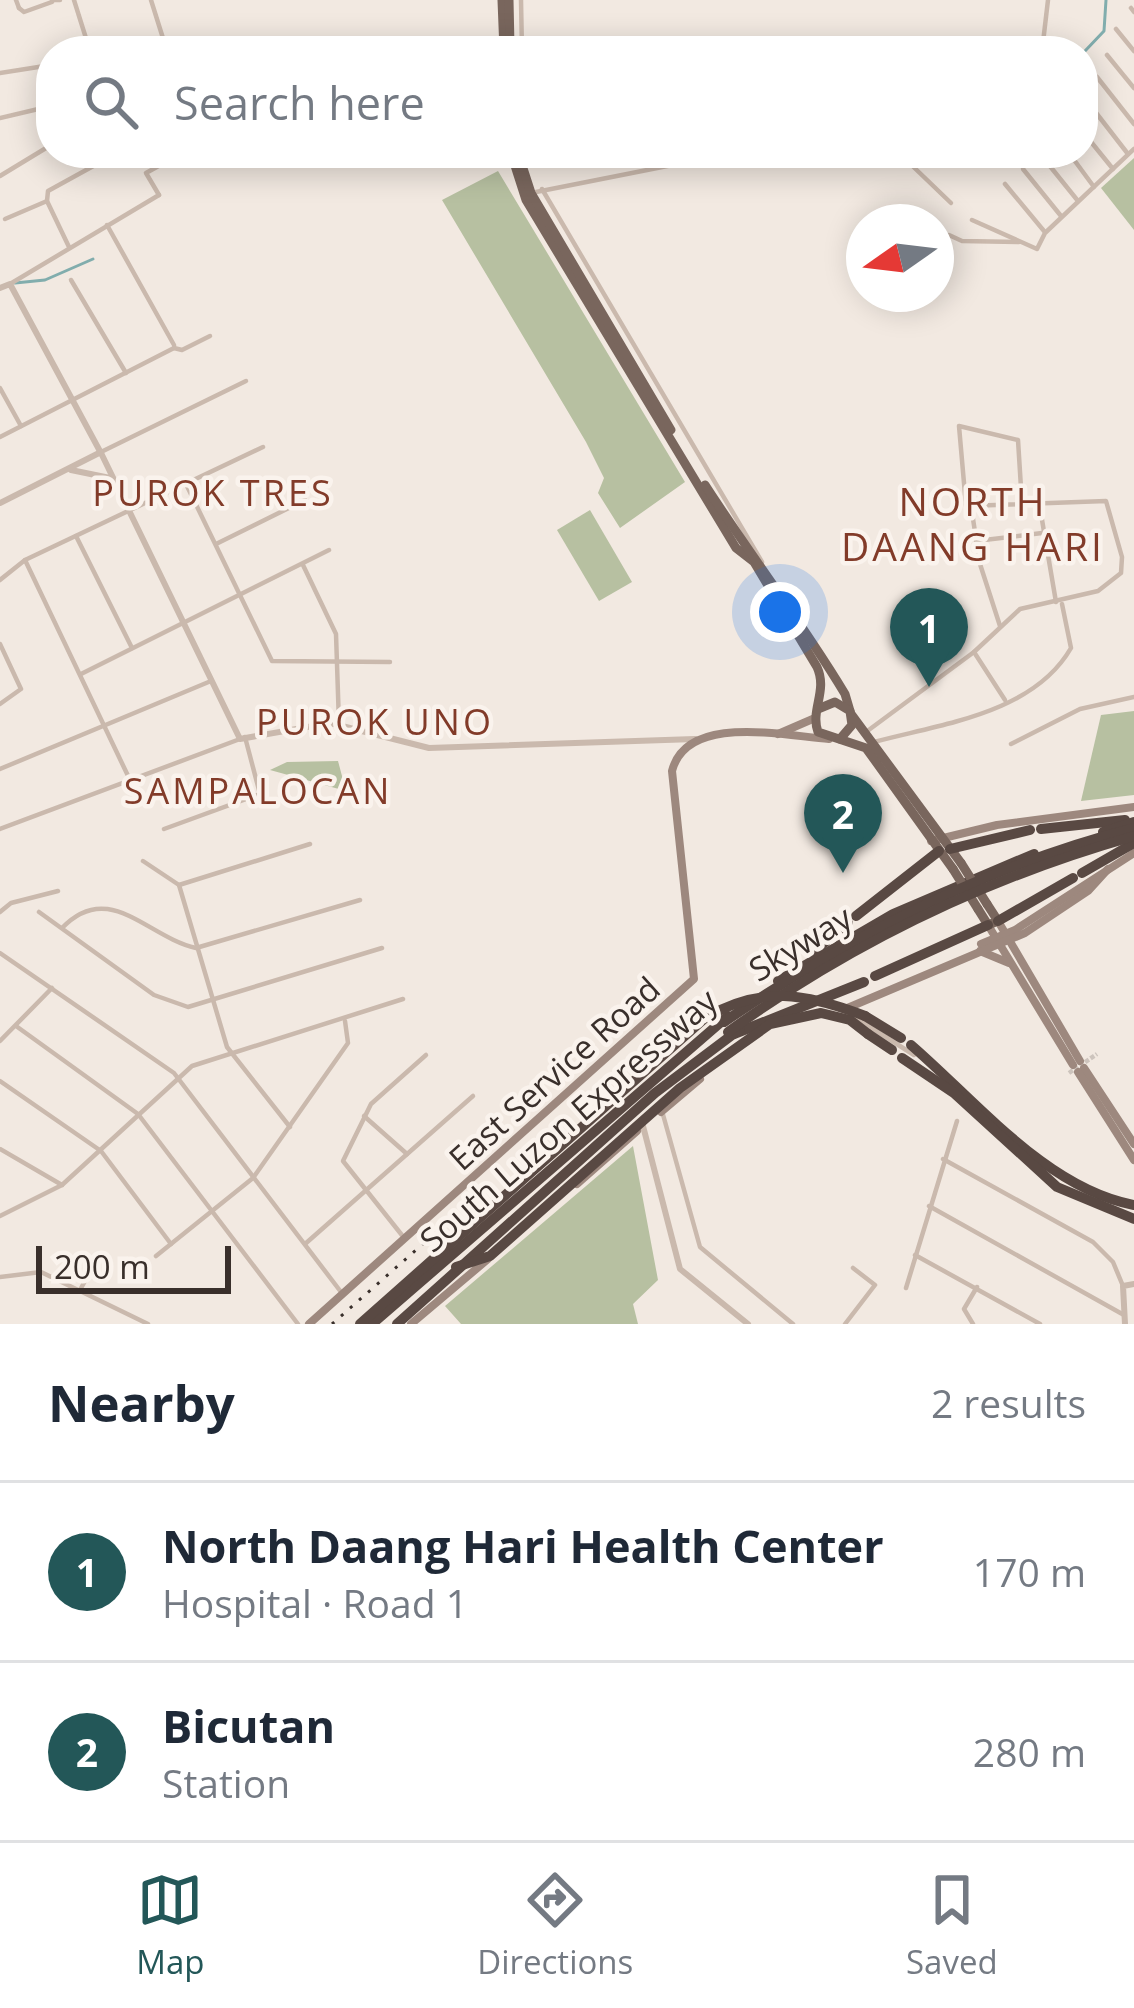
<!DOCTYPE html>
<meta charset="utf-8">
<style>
body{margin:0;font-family:"Open Sans",sans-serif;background:#f6f6f7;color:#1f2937}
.compass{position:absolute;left:846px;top:204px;width:108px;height:108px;border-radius:50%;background:#fff;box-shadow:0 6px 30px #0003;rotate:256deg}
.scale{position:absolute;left:36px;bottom:30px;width:195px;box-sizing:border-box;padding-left:12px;border:6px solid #392f2b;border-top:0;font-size:33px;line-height:42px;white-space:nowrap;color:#392f2b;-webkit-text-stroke:9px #faf3ed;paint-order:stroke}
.you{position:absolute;left:780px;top:612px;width:42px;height:42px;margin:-30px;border:9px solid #fff;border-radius:50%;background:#1a73e8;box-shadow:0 0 0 18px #1a73e833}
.badge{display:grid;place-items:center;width:78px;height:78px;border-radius:50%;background:#235758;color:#fff;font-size:39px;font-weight:700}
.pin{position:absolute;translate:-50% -99px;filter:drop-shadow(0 3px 6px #0008)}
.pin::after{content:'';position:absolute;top:63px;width:42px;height:36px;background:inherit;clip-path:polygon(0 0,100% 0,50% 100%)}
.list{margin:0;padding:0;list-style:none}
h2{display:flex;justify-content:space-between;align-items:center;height:156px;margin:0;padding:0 48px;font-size:51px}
h2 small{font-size:39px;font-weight:400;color:#747a83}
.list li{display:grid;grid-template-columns:78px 1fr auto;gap:36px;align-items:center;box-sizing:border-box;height:180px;padding:0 48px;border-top:3px solid #e0e1e3}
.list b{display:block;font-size:45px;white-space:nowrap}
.list p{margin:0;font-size:39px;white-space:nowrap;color:#747a83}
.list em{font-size:39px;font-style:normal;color:#747a83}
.icon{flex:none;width:66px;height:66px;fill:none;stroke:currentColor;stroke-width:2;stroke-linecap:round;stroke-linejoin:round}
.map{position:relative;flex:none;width:1134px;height:1324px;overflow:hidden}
.search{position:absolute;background:#fff;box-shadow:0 6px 30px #0003;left:36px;right:36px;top:36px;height:132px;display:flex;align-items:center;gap:30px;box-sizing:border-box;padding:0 42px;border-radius:48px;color:#747a83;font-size:45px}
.sheet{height:516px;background:#fff}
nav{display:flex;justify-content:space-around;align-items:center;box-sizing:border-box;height:168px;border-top:3px solid #e0e1e3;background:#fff;font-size:33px;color:#747a83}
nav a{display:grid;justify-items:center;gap:6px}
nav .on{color:#235758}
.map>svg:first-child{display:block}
.green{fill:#b7c0a1}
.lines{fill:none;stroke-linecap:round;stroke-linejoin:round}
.stream{stroke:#81adad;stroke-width:3}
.pedestrian-tunnel{stroke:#cdc4bd;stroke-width:4.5;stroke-dasharray:4.5 2;stroke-linecap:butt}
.pedestrian{stroke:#cab9ad;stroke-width:4.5}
.minor{stroke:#cab9ad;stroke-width:4.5}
.tertiary{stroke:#cab9ad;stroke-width:6}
.secondary{stroke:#9d887e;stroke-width:8}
.primary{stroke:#79665d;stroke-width:9}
.motorway{stroke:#594943;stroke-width:10}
.rail{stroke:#392f2b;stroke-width:3;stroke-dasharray:3 9;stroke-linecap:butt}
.primary-bridge{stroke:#79665d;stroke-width:9}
.motorway-bridge{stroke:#594943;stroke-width:10}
.labels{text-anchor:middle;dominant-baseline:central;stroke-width:9;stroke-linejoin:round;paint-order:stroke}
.street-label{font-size:33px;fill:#392f2b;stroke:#faf3ed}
.neighbourhood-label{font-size:36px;letter-spacing:3px;fill:#823b29;stroke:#faf3ed}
.quarter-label{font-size:39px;letter-spacing:3px;fill:#823b29;stroke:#faf3ed}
</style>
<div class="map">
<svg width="1134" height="1324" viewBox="0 0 1134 1324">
<rect width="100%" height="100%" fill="#f2e9e1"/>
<g class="green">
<polygon points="1134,158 1134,230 1101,188"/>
<polygon points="498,171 685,482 620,528 598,493 604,478 586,442 442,200"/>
<polygon points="590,510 632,582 599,601 557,530"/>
<polygon points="1134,711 1134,795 1081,801 1101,715"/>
<polygon points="338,761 346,791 270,770 287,762"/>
<polygon points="633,1146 658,1280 633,1304 638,1324 461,1324 445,1306"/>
</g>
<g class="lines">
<g class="stream">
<polyline points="1085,51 1104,31 1106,0"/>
<polyline points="15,283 45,280 93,259"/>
</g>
<polyline class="pedestrian-tunnel" points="1069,1073 1097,1054"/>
<g class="pedestrian">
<polyline points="19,8 24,12 52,2"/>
<polyline points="159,195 146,173 182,153"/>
</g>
<g class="minor">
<polyline points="16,0 19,8"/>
<polyline points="52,0 60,0"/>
<polyline points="74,0 90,51"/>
<polyline points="151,0 167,51"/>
<polyline points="521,0 522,51"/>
<polyline points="1131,8 1134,12"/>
<polyline points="1116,29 1134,51"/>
<polyline points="129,51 164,44"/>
<polyline points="1042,51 1048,0"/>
<polyline points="1107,55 1134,88"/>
<polyline points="0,73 51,65"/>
<polyline points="1097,77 1134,124"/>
<polyline points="1083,96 1128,154"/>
<polyline points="0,118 51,106"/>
<polyline points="1083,132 1113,169"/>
<polyline points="899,153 951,203"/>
<polyline points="1069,153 1094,187"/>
<polyline points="1041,155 1078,201"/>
<polyline points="1023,169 1061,216"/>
<polyline points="0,176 51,145"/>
<polyline points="1005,184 1044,231"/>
<polyline points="542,189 762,562"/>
<polyline points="531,193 733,153"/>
<polyline points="5,219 47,201"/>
<polyline points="972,220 1037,249 1045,233 1134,149"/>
<polyline points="107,225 174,345"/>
<polyline points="949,235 962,241 1019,242"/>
<polyline points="69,247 47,201 48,191 117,153"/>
<polyline points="71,280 126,373"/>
<polyline points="10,284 159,195"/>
<polyline points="174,348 182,350 210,336"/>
<polyline points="0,388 21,426"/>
<polyline points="0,437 174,348"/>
<polyline points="101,452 246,381"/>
<polyline points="186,484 272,661 390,662"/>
<polyline points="971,506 980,564 1000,626"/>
<polyline points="1040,508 1056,602"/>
<polyline points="76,536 132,648"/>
<polyline points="976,541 1042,533"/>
<polyline points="216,544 305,500"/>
<polyline points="25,560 130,780"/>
<polyline points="303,565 336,634 339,724"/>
<polyline points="0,580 25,560 263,447"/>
<polyline points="0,644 21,689 0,704"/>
<polyline points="974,652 1005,700"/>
<polyline points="81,674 329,550"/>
<polyline points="866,732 974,652 1020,609 1098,591 1121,573 1122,557 1106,501 966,506 959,426 1018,440 1022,504"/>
<path d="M 874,742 C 940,724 1033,714 1071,648 L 1062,604"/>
<polyline points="1011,744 1080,709 1134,697"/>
<polyline points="0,769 211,681"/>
<polyline points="0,829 240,739"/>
<polyline points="164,829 260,794 245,737"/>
<polyline points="143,861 179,885 227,1047 290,1127"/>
<polyline points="179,885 310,844"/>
<polyline points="0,912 11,903 58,891"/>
<polyline points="39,912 154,995 188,1007 382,948"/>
<path d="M 62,928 C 109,879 147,937 196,948 L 360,900"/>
<polyline points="0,953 174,1073 341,1292"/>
<polyline points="853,1016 914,1055"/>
<polyline points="16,1026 138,1114 298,1324"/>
<polyline points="0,1041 52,988"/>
<polyline points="0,1081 101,1151 171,1244"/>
<polyline points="662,1111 700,1247 793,1324"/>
<polyline points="364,1116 407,1154"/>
<polyline points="0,1149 62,1185"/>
<polyline points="943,1159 1093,1242 1113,1262 1123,1286"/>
<polyline points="929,1206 1124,1315"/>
<polyline points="0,1216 62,1185 192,1066 403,999"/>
<polyline points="405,1239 343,1161 371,1104 426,1055"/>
<polyline points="305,1244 473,1096"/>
<polyline points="915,1255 1040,1324"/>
<polyline points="156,1256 253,1178 348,1043 345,1021"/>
<polyline points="0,1277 41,1272 148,1324"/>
<polyline points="906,1288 957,1121"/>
<polyline points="80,1290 100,1254"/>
<polyline points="845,1324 875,1285 853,1268"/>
<polyline points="973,1324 964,1309 977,1287"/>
</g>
<g class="tertiary">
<polyline points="0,288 10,284 102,455 240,739 330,723 429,748 695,739"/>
<polyline points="71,470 110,478"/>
<polyline points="0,503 101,452"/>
<polyline points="643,1126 680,1269 748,1324"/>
<polyline points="1125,1324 1123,1286 1134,1284"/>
</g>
<g class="secondary">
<polyline points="778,734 815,718"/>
<polyline points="931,841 997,825 1134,807"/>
<polyline points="998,921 1080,1061"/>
<polyline points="988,925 1073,1065"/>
<polyline points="981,944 1015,930 1134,853"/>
<polyline points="980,951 1009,963"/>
<polyline points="845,1009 1025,933 1088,891 1108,869"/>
<polyline points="1084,1068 1134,1144"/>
<polyline points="1078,1072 1134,1160"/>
<polyline points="661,1112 700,1079"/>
<polyline points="577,1184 637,1131"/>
<path d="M 309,1324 L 694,979 L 672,771 C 687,713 784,736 829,739"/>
<polyline points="411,1324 488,1259"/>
</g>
<g class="primary">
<polyline points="502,0 504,51"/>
<polyline points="509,0 510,46"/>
<path d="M 511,153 L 526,200 L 736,548 L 754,562 L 817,667 C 828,691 810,710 818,732 L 866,748 L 953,869"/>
<polyline points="518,153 531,193 671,430"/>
<path d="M 705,485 C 751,556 801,621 845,694 L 850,711"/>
<polyline points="818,709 835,702 850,711 852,725 840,739"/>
<polyline points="851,714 961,863"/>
<polyline points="978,909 988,925 998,921 987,904"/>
</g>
<g class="motorway">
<polyline points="1041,829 1125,820"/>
<polyline points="1103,832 1134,822"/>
<polyline points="950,849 1030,830"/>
<polyline points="1082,873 1134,843"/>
<polyline points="856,916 939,851"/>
<polyline points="998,921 1073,878"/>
<polyline points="812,953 848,923"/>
<polyline points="875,976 988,925"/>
<polyline points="778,981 893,914 1034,854"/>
<polyline points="865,1016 901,1038"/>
<polyline points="734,1034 864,982"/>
<polyline points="868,1034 892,1050"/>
<path d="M 911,1045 C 976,1101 1047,1189 1134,1205"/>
<polyline points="902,1058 954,1093 1057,1187 1134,1219"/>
<polyline points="372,1324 728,1016"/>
<polyline points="397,1324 655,1093 740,1029"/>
</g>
<polyline class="rail" points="332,1324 433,1235"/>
<g class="primary-bridge">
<polyline points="961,863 987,904"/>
<polyline points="953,869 978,909"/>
</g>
<g class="motorway-bridge">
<path d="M 724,1022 C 850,936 985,866 1134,828"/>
<path d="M 728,1032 C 853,942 986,878 1134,836"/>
<polyline points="456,1267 490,1256 680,1088 770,1024 821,1013 850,1020 868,1034"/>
<path d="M 360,1324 L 705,1018 C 761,985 806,993 865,1016"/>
</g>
</g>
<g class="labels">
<g class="street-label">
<text transform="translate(800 943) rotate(-31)">Skyway</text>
<text transform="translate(554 1073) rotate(-42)">East Service Road</text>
<text transform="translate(568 1120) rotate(-41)">South Luzon Expressway</text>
</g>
<g class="neighbourhood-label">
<text x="213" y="492">PUROK TRES</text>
<text x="375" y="721">PUROK UNO</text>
<text x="258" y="790">SAMPALOCAN</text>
</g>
<g class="quarter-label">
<text x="973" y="500">NORTH<tspan x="973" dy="45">DAANG HARI</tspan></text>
</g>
</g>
</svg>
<svg class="compass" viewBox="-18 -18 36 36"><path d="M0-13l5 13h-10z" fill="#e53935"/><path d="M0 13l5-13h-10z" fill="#747a83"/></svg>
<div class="scale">200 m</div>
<div class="you"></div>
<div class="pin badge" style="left:929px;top:687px">1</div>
<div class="pin badge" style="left:843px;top:873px">2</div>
<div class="search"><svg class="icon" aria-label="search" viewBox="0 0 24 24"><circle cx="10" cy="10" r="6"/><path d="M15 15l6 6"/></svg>Search here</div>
</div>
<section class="sheet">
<h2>Nearby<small>2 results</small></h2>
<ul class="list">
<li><span class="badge">1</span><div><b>North Daang Hari Health Center</b><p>Hospital · Road 1</p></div><em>170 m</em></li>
<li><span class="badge">2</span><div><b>Bicutan</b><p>Station</p></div><em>280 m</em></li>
</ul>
</section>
<nav>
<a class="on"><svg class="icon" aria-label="map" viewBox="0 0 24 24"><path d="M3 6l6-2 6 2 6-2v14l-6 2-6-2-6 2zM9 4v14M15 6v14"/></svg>Map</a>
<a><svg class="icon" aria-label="directions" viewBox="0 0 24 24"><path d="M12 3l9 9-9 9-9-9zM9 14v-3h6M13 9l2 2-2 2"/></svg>Directions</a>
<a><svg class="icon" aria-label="saved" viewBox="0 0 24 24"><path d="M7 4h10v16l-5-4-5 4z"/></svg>Saved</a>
</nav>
